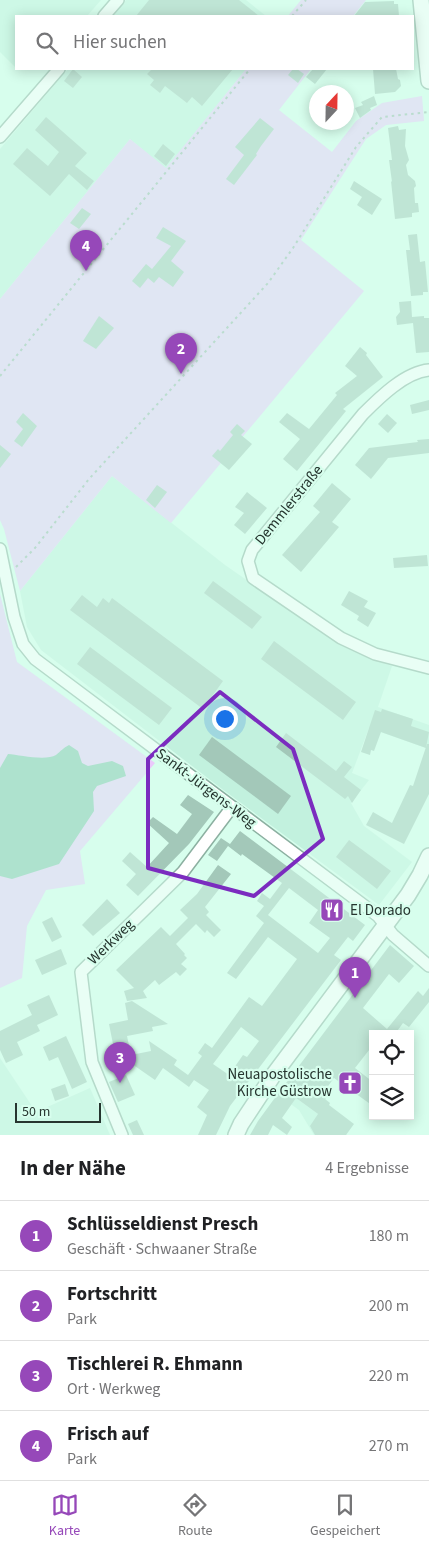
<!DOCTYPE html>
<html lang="de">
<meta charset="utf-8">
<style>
body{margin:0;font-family:"Source Sans 3",sans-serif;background:#f2f2f2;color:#202124}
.controls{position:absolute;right:15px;bottom:15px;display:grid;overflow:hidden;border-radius:0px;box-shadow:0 2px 12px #0003}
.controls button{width:45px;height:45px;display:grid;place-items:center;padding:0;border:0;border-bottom:1px solid #e0e0e0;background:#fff;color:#202124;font:25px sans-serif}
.compass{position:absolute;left:309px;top:85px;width:45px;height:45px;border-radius:50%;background:#fff;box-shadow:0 2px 12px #0003;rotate:22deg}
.scale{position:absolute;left:15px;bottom:12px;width:86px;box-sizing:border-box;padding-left:5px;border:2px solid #26352f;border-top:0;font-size:14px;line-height:18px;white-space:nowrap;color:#26352f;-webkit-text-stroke:4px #d7feed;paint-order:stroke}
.you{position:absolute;left:224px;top:718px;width:18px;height:18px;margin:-12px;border:4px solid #fff;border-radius:50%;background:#1a73e8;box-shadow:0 0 0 8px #1a73e833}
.badge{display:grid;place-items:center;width:32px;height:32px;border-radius:50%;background:#9648b9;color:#fff;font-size:16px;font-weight:700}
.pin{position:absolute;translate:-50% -41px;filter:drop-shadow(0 1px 2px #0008)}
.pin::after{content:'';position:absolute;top:26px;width:18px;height:15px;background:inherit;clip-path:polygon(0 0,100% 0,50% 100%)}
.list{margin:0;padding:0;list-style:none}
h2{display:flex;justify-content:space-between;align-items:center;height:65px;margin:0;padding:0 20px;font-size:21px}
h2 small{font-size:16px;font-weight:400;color:#757577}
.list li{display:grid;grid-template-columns:32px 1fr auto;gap:15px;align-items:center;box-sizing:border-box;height:70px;padding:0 20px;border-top:1px solid #e0e0e0}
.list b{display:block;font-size:19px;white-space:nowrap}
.list p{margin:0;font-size:16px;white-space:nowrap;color:#757577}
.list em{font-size:16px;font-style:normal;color:#757577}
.icon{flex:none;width:28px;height:28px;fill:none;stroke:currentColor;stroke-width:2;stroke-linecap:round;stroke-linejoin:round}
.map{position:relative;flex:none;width:429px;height:1135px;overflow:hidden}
.search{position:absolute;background:#fff;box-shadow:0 2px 12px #0003;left:15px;right:15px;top:15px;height:55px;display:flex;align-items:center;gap:12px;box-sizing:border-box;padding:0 18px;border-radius:0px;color:#757577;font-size:19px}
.sheet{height:345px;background:#fff}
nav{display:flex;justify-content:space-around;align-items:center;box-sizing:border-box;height:70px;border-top:1px solid #e0e0e0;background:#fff;font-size:14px;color:#757577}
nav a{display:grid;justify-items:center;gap:2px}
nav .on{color:#9648b9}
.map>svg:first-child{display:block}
.built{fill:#c2f1de}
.green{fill:#eac9fb}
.water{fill:#7dc2a8}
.building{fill:#a3c8b9;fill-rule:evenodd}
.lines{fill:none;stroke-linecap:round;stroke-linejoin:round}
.street-casing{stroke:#8cb0a1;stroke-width:14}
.secondary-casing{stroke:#8cb0a1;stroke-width:18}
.path{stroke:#97b5a8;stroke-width:2;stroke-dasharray:2.5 4;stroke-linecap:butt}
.street{stroke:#fff;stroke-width:11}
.secondary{stroke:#fff;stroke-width:15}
.marked{fill:none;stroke:#7b2cbf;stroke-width:4;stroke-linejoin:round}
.labels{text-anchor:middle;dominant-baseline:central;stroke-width:4.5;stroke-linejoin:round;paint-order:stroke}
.street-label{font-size:15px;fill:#26352f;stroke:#d7feed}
.poi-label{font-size:15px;fill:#26352f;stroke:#d7feed;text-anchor:start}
</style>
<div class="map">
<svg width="429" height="1135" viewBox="0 0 429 1135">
<rect width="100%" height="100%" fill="#d7feed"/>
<g class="built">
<polygon points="0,0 101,0 87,16 16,16 16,68 0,52"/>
<polygon points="126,0 246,0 266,16 113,16"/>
<polygon points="68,69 246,69 166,169 130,139 0,299 0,149"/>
<polygon points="112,476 225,565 342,646 368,658 392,666 378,707 429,725 429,749 369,728 352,773 369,780 351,803 364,826 412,862 379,905 222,789 41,650 27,627 20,591"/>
<polygon points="0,1058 36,1112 90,1088 110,1135 0,1135"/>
<polygon points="282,1088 347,1135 314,1135 299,1110 277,1094"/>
</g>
<g class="green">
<polygon points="301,0 366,0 353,16 288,16"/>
<polygon points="246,69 311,69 279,110 332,152 356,121 382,103 422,96 424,121 386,125 366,139 301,240 364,291 171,523 112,476 20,591 4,529 0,520 0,299 130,139 166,168"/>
<polygon points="0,594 17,662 155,763 80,851 85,884 46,890 27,926 22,978 0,988"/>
</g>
<path class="water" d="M 69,745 L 78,751 L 82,763 L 88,766 L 112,761 L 123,766 L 126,776 L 97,786 L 93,792 L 94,811 L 59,864 L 12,879 L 0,876 L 0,768 L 8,754 C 19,755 46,761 56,755 C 61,751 63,748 69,745 Z"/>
<g class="building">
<polygon points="149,0 239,0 259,16 136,16"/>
<polygon points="394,1 394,4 398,4 399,16 354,16 365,2"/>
<polygon points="73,69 82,77 73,88 64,81"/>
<polygon points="152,69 233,69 202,106 192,97 187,103 165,86 160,93 150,85 154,80 147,74"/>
<polygon points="293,69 297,69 304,74 298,83 288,75"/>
<polygon points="313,69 327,69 315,84 306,77"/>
<polygon points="373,69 396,69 398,79 400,80 401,86 395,92 375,94"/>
<polygon points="374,96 377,105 370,108 371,110 360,118 355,108 363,105 361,102"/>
<polygon points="46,117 87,153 75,166 94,181 87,190 69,174 50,196 13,164 27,148 48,166 59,152 35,130"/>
<polygon points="260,118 274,129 261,146 256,154 257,155 234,185 226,179 244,155 235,147"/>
<polygon points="398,126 399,130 406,129 405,146 409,160 406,165 408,175 415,181 416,186 414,188 415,203 418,203 419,212 412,213 412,217 395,219 391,181 392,182 389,160 392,160 388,128"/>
<polygon points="163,144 175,154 166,166 154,156"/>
<polygon points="354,181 382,199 372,215 357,205 362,197 350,189"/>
<polygon points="82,208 91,214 79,229 70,223"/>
<polygon points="163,227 186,241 171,261 184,272 173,287 159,277 154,283 148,278 140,288 132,281 146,264 152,269 171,246 156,238"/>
<polygon points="417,234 420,262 425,261 428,292 423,292 423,295 411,296 406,250 410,250 408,235"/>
<polygon points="411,301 412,317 424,316 424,318 429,318 429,352 416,353 413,323 397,325 396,317 400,312 399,302"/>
<polygon points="99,316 114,328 96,349 83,341"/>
<polygon points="360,347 367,353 366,355 383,377 343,409 346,411 297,471 283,459 300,439 279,422 287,413 309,429 337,395 335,393 357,376 345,366"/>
<polygon points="429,400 429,410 412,414 410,405"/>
<polygon points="23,413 37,426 22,447 14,441 23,429 16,422"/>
<polygon points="387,414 397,423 388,433 378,424"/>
<polygon points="237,424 245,431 241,435 252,444 229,470 212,456 218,449 220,451 233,435 230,432"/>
<polygon points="429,439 429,453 388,458 371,479 355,465 369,448 418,442 417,440"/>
<polygon points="0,445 11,454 0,468"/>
<polygon points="332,483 351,499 332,522 339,527 301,572 282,555 320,512 313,506"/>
<polygon points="157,485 167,492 155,508 146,500"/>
<polygon points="247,492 267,508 245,534 234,525 244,513 235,507"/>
<polygon points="427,555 428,566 394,568 393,558"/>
<polygon points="213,581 262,617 252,629 204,593"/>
<polygon points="349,591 368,601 364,607 376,613 368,627 357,620 359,616 341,605"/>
<polygon points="82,595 97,607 103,598 109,603 112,598 223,681 203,709 70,610"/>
<polygon points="274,641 356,702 343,720 261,659"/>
<polygon points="90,647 172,708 159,725 77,664"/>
<polygon points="382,709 413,719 411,726 429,732 426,748 381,732 374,751 371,750 370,755 361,752 375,710 381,712"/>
<polygon points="286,733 336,771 344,761 352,767 344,777 361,790 352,803 348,796 345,799 276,747"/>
<polygon points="212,737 291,796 278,814 199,755"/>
<polygon points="427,744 429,744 429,794 404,844 366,825 373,812 392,823 410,785 413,786"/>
<polygon points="188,795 214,812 189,844 138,896 126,885 136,874 122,861 130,852 147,867 169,843 147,823 153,817 177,834 192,814 180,805"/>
<path d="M 240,831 L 365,925 L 353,941 L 348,937 L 334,955 L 341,960 L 230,1106 L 216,1135 L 198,1135 L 207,1115 L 197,1107 L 209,1090 L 194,1080 L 189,1087 L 163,1068 L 155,1080 L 119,1055 L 116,1043 L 113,1044 L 109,1024 L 128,1020 L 125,1003 L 132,1001 L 168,1024 L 152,1027 L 153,1031 L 127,1036 L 131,1055 L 151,1051 L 149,1041 L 177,1060 L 174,1065 L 188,1075 L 202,1056 L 198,1053 L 205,1043 L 212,1048 L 249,997 L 262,1006 L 297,959 L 268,937 L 236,979 L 227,973 L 264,923 L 256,916 L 264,906 L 257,901 L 262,893 L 270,899 L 282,883 L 242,854 L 241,856 L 228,846 L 217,861 L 208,855 L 221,838 L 230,844 ZM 289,888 L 318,910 L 309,923 L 330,938 L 318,953 L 268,915 ZM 241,1027 L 259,1041 L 247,1057 L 243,1055 L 229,1075 L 213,1064 Z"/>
<polygon points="349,840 391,871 377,889 336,857"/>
<polygon points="218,865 231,874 205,907 209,912 206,915 221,930 214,937 207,930 205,933 196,924 176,944 185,954 184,955 187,958 181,964 187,969 180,976 176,972 159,985 155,980 143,991 147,998 127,1001 124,991 134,988 116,970 161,927 170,936 188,918 180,910 197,894"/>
<polygon points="107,899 120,913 93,936 82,925"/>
<polygon points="52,917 62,937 52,942 42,922"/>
<polygon points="390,945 414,966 399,983 389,974 363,1008 387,1029 418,991 423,996 429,988 429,1002 409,1027 403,1023 395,1034 373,1034 373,1045 355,1068 373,1082 373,1106 334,1078 323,1093 328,1096 325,1099 330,1103 329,1105 354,1124 346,1135 315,1135 310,1126 318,1114 296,1098 282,1118 292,1127 287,1135 273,1125 268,1135 250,1135 258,1121 277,1095"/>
<polygon points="61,949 67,964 42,975 35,960"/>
<polygon points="49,995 58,1015 37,1025 40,1031 17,1042 23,1055 6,1063 0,1050 0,1031 32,1015 27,1005"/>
<polygon points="66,1036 87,1082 72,1089 58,1057 49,1061 43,1047"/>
<polygon points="126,1075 135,1095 118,1102 109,1082"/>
<polygon points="65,1084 69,1096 55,1101 51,1089"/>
<polygon points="137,1120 144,1135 133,1135 128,1124"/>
</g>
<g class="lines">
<g class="street-casing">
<g id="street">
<polyline points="104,16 118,0"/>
<polyline points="0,137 59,69"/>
<path d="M 429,370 C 405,372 379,398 363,414 L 252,550 L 248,561 L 253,578 L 341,638 L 375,654 L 429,668"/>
<polyline points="0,549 14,617 23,644 35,659 378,916 393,935 429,966"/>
<polyline points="122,1135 92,1062 81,972 183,872 232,807"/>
</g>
</g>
<g class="secondary-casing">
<g id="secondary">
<polyline points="421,0 429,81"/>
<polyline points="236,1135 241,1124 272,1077 408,895 420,875 429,856"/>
</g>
</g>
<g class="path">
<polyline points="292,16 306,0"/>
<polyline points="0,376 250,69"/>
<polyline points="16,567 35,548 89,479 268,283 293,248 356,147 382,117 429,112"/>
</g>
<use href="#street" class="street"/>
<use href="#secondary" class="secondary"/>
</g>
<path d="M0 0H429V1135H0ZM 220,692 L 293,749 L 323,839 L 254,896 L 148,868 L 148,759 Z" fill="#d7feed" fill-opacity=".55" fill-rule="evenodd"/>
<path class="marked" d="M 220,692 L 293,749 L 323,839 L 254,896 L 148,868 L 148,759 Z"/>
<defs>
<g id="restaurant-square" transform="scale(1.25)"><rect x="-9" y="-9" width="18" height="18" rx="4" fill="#9648b9" stroke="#d7feed"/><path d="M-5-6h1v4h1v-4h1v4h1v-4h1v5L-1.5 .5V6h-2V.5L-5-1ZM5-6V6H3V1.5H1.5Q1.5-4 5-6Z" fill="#fff"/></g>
<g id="church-square" transform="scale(1.25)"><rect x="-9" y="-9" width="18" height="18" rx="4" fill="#9648b9" stroke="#d7feed"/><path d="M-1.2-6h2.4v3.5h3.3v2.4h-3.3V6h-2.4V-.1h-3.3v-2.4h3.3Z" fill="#fff"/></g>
</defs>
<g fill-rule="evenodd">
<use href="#restaurant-square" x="332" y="910"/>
<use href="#church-square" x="350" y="1083"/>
</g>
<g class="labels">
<g class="street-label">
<text transform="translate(289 505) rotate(-51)">Demmlerstraße</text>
<text transform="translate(206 788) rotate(37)">Sankt-Jürgens-Weg</text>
<text transform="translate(111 942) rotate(-44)">Werkweg</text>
</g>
<g class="poi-label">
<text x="350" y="910">El Dorado</text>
<text x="332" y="1074" text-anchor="end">Neuapostolische<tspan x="332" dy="17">Kirche Güstrow</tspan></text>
</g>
</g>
</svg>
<div class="controls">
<button><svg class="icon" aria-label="locate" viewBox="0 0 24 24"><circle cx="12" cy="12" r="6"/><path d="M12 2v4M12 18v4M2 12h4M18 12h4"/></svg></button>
<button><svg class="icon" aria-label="layers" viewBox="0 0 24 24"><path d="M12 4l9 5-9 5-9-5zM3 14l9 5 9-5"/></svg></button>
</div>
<svg class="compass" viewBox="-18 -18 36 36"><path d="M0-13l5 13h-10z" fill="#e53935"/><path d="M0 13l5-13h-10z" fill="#757577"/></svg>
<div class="scale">50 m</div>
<div class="you"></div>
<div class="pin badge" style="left:355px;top:998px">1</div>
<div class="pin badge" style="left:181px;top:374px">2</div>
<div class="pin badge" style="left:120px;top:1083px">3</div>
<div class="pin badge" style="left:86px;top:271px">4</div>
<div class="search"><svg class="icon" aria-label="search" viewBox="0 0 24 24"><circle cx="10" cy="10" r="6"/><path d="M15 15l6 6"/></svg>Hier suchen</div>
</div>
<section class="sheet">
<h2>In der Nähe<small>4 Ergebnisse</small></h2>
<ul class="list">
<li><span class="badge">1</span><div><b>Schlüsseldienst Presch</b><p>Geschäft · Schwaaner Straße</p></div><em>180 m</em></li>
<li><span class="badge">2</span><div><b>Fortschritt</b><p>Park</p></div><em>200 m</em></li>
<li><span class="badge">3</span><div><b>Tischlerei R. Ehmann</b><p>Ort · Werkweg</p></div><em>220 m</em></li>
<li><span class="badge">4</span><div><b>Frisch auf</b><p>Park</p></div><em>270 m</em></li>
</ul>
</section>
<nav>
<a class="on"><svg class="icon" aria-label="map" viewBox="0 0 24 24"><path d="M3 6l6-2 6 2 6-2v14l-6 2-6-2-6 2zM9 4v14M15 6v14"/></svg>Karte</a>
<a><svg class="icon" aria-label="directions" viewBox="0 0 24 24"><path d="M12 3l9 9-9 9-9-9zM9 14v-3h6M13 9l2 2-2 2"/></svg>Route</a>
<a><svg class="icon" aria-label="saved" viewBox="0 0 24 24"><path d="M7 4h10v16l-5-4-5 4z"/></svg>Gespeichert</a>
</nav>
